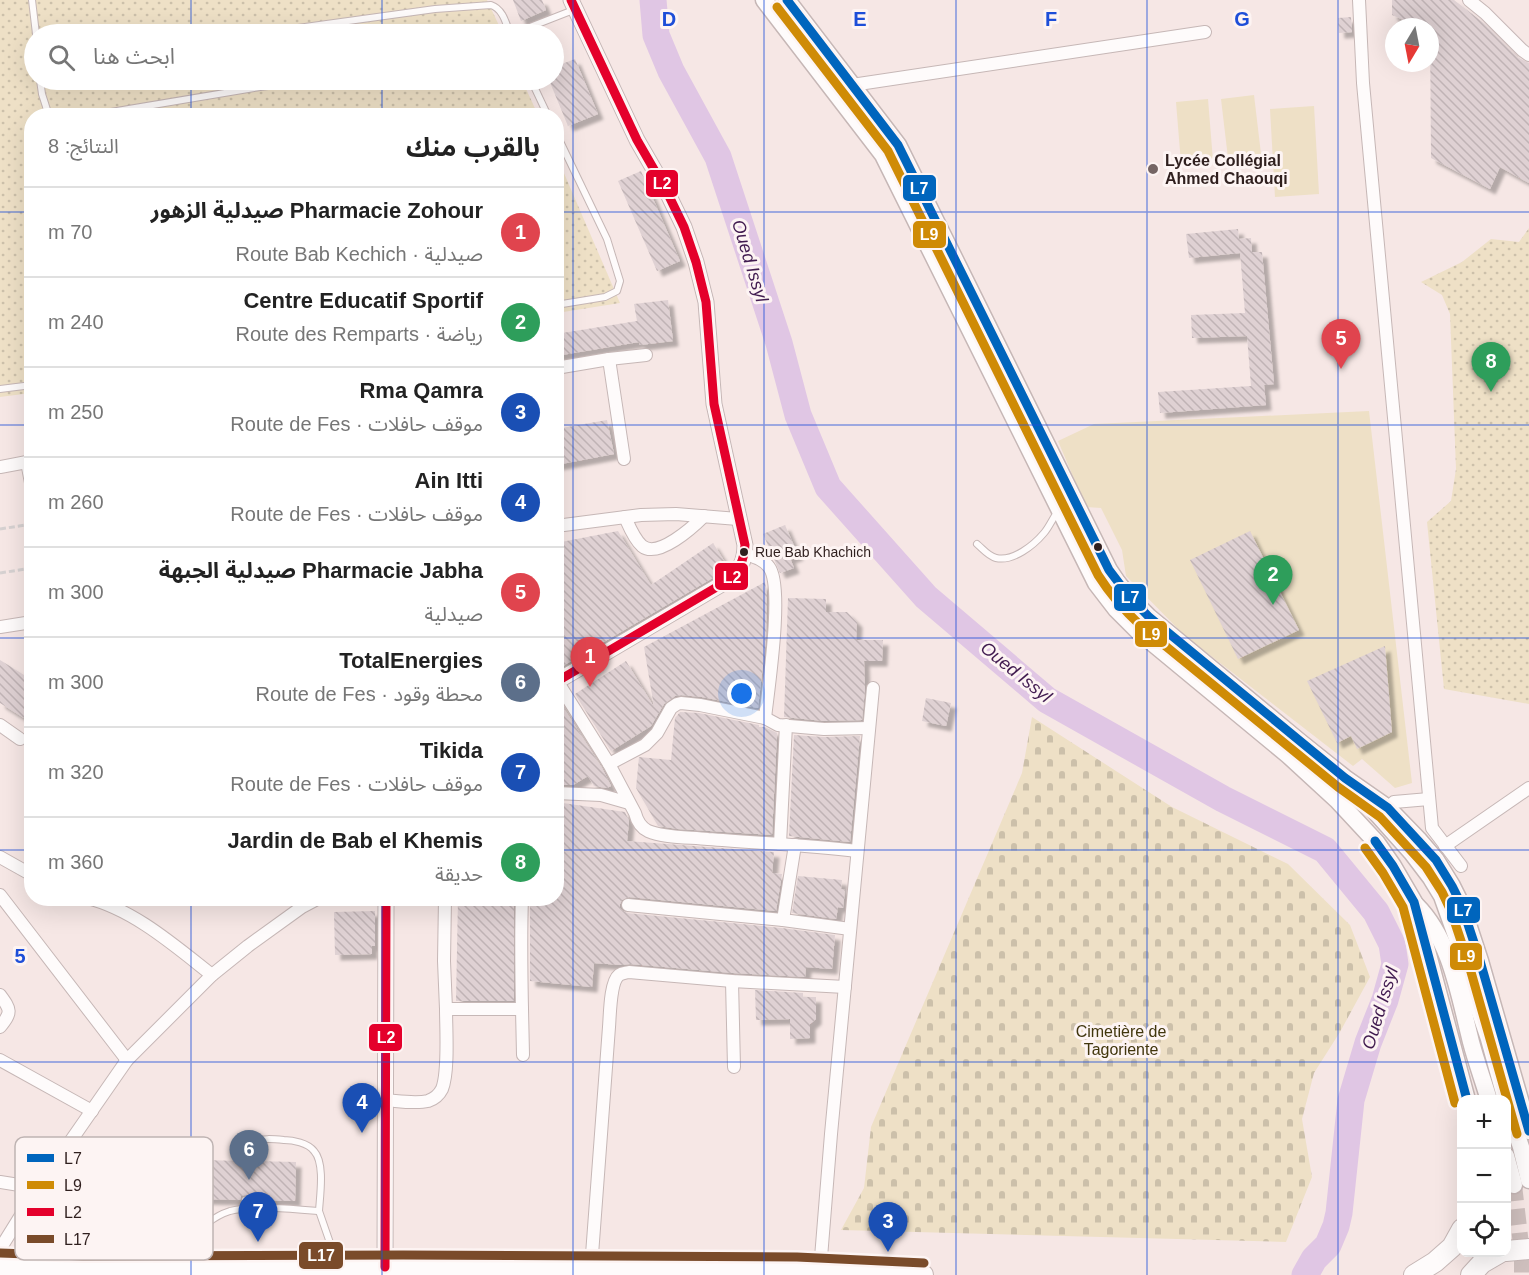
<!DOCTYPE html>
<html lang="ar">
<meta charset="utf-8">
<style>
body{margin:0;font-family:Helvetica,"Noto Sans Arabic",sans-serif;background:#f2f2f2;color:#222;direction:rtl}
.controls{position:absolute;right:18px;bottom:18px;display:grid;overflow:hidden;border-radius:12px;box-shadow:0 6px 24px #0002}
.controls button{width:54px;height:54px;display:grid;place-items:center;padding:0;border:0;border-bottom:2px solid #e0e0e0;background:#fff;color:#222;font:30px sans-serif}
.compass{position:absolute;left:1385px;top:18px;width:54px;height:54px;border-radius:50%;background:#fff;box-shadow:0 6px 24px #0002;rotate:190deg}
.you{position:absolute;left:742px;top:694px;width:21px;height:21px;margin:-15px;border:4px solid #fff;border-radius:50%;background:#1a73e8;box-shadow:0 0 0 9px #1a73e833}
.badge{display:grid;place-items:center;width:39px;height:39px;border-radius:50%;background:#756564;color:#fff;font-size:20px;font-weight:700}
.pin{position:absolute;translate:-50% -50px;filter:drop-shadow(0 2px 3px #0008)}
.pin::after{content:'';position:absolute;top:32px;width:21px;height:18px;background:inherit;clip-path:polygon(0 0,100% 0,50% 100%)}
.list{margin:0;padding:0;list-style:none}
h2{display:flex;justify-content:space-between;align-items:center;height:78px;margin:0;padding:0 24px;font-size:26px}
h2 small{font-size:20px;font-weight:400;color:#767676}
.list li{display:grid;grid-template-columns:39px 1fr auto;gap:18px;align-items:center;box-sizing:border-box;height:90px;padding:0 24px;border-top:2px solid #e0e0e0}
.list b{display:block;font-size:22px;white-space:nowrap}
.list p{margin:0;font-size:20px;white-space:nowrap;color:#767676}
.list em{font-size:20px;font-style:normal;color:#767676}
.icon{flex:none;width:33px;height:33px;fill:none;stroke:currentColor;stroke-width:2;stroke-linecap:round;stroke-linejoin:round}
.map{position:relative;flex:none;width:1529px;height:1275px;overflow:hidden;direction:ltr}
.search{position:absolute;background:#fff;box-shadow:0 6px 24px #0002;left:24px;top:24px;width:540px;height:66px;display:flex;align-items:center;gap:15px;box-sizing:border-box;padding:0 21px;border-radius:33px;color:#767676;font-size:22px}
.panel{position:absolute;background:#fff;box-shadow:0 6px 24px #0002;left:24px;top:108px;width:540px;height:798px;border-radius:24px;direction:rtl}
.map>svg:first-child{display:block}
.cemetery{fill:url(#cemetery-stones)}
.park{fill:url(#park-dots)}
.pitch{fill:#eee0c6}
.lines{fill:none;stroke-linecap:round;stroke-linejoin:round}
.river{stroke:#e0c6e4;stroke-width:27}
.building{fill:url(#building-back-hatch);filter:url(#shadow)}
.secondary-tunnel{stroke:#cebfbd;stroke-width:16;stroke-dasharray:16 8;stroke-linecap:butt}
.service-casing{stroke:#c6b7b6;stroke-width:8}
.minor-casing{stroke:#c6b7b6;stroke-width:14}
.tertiary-casing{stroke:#c6b7b6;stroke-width:17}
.secondary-casing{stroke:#c6b7b6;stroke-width:19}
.primary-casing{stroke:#c6b7b6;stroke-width:22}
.path{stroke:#d6d1d1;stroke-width:3;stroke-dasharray:6 3;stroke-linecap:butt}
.service{stroke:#fefbfb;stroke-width:6}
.minor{stroke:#fefbfb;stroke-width:12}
.tertiary{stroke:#fefbfb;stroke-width:15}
.secondary{stroke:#fefbfb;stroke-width:16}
.primary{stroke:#fefbfb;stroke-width:20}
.bus-1-casing{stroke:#fdf4f3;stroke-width:14}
.bus-2-casing{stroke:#fdf4f3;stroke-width:14}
.bus-3-casing{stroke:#fdf4f3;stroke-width:14}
.bus-4-casing{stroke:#fdf4f3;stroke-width:14}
.bus-1{stroke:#0065bd;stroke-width:9}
.bus-2{stroke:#cf8b06;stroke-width:9}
.bus-3{stroke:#e4002b;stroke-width:9}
.bus-4{stroke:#7a4b2a;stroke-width:9}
.grid{fill:none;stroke:#1d4ed8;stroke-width:1.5;stroke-opacity:0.55}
.poi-dot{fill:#756564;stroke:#fdf4f3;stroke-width:2}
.bus-dot{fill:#2f1f1e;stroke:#fdf4f3;stroke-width:2}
.labels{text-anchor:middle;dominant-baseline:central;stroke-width:6;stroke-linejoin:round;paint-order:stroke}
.bus-label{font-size:14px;fill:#2f1f1e;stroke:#fdf4f3;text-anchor:start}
.poi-label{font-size:16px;font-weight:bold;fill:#2f1f1e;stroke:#fdf4f3;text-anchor:start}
.park-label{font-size:16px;fill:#41360d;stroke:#fdf4f3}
.water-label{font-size:18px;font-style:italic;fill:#411b50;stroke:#fdf4f3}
.key{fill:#fdf4f3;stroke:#bfb4b3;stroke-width:1.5}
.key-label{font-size:16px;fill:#2f1f1e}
.grid-label{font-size:20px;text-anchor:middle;font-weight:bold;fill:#1d4ed8;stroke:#fdf4f3;stroke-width:6;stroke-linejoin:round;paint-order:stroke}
.line-badge{stroke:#fdf4f3;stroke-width:2}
.badge-label{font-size:16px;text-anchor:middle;font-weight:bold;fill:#fff}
</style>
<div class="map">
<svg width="1529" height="1275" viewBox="0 0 1529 1275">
<defs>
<pattern id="cemetery-stones" width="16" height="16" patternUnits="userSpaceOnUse" patternTransform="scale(1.5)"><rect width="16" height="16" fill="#eee0c6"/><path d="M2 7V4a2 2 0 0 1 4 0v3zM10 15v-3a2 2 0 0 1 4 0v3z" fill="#ccc0aa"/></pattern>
<pattern id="park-dots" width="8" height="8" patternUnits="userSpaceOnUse" patternTransform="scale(1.5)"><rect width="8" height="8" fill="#eee0c6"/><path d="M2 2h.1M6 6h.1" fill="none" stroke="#ccc0aa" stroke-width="1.8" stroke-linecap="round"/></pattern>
<pattern id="building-back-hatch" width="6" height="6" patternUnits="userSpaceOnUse" patternTransform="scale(1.5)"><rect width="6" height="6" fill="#dfd1d3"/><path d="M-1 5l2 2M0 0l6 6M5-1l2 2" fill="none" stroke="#c0b3b5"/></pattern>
<filter id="shadow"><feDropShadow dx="5.5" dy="5.5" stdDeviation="1.5" flood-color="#0004"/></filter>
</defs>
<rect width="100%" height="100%" fill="#f6e7e5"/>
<polygon class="cemetery" points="1032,717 1172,807 1288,864 1350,925 1370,977 1340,1032 1314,1073 1302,1119 1312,1177 1286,1242 841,1230 864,1188 871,1127 1022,773"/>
<g class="park">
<polygon points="0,0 487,0 503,34 34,34 34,80 522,80 538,115 32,116 31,393 0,397"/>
<polygon points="557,157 620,303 557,313"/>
<polygon points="1529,228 1529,704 1444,689 1427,522 1451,501 1456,469 1450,314 1442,295 1421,282 1462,262 1491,239 1519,242"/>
</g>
<g class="pitch">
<polygon points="1254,95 1261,154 1228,158 1221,99"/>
<polygon points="1208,99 1213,161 1181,163 1176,102"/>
<polygon points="1314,106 1319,194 1275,197 1270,109"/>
<polygon points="1369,411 1412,783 1395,788 1362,759 1353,766 1184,635 1126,576 1122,550 1101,508 1086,507 1058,441 1094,424"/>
</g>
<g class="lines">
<polyline class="river" points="653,0 656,35 671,71 718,157 779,343 798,415 828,487 926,597 1047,700 1223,799 1325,850 1376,912 1392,944 1395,964 1385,1000 1368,1043 1351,1100 1339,1213 1336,1226 1328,1245 1314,1259 1305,1275"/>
</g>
<g class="building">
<polygon points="513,0 542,0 546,10 521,21"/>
<polygon points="1392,0 1454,0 1485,24 1517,57 1529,63 1529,183 1500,167 1490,189 1431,158 1430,27 1420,27 1392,15"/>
<polygon points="1351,17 1352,32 1339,33 1338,18"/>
<polygon points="575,59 598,114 568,126 549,80 554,80 554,67"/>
<polygon points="641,171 680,261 657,271 618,181"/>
<polygon points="1238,229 1239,239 1251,238 1252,252 1262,252 1274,384 1264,385 1266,405 1160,413 1158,392 1251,386 1247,336 1192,338 1191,315 1245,313 1240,253 1189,258 1186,234"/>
<polygon points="668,300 673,341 640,345 639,342 556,356 556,334 637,321 634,304"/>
<polygon points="607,420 614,454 556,465 556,429"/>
<polygon points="785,525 798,555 790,558 794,568 780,573 763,534"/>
<polygon points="618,531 651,585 713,543 728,567 711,579 556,670 556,543"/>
<polygon points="1250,531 1299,630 1238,659 1190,560"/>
<polygon points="765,582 767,595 766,639 758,708 702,697 681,695 675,696 664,704 651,726 611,751 575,694 626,661 654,707 644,647"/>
<polygon points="788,598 826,599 826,612 847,612 857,622 856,640 883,640 882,661 864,661 865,689 862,720 824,721 784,717"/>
<polygon points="1385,646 1392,732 1357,749 1351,736 1337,743 1307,681"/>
<polygon points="0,660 32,680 32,723 0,703"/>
<polygon points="556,696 602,768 611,786 607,788 594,786 588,776 573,785 556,785"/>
<polygon points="926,698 951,703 946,726 922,721"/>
<polygon points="680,712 699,713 759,725 759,727 765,727 777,733 772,835 678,829 658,826 636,788 639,757 671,760 675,718"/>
<polygon points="794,735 824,737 860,736 850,842 789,836"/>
<polygon points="556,802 625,812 629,821 627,841 774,852 772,873 782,874 776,911 629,897 622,900 620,904 620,908 623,911 627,913 782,928 835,935 832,969 806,967 805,977 733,973 630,964 621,965 594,963 592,987 530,981 530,898 556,898"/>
<polygon points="798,876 842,880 841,889 845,890 843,908 838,907 836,919 792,913"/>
<polygon points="458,898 514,898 514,1001 456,1001"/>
<polygon points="375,911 375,946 372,946 372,954 335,955 334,912"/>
<polygon points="755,990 803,993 803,997 816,997 816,1019 810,1024 810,1038 790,1039 790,1019 756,1020"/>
<polygon points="202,1160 243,1161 245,1165 248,1166 252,1164 253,1161 296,1162 295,1201 250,1200 249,1196 245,1195 241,1196 240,1200 202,1199"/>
</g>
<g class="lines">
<polyline class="secondary-tunnel" points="1514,1185 1522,1253 1522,1275"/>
<g class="service-casing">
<g id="service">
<polyline points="32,0 36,34"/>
<path d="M 254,34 L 435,9 L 491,5 C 503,9 506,23 510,34"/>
<polyline points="512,34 576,9"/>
<polyline points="40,80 42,94 49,116"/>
<polyline points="531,80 548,116"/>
<polyline points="87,116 260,87 318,80"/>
<polyline points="556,133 607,239 620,281 617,291 605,297 556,305"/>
<polyline points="0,389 32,385"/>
<path d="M 977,544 C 983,549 988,556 996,558 C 1013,562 1034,545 1044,533 C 1050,526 1053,517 1059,510 C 1063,505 1068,501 1072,497"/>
<path d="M 248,1161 L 249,1148 L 251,1142 C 262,1138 273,1139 284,1140 C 293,1140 308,1143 314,1151 C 325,1163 320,1195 319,1211"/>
<polyline points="244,1209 245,1200"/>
<path d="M 181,1265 C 184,1258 186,1249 190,1243 C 198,1229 214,1216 230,1211 C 253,1205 295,1209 319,1211 L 337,1263"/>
</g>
</g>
<g class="minor-casing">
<g id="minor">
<polyline points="1359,0 1363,83 1432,828 1461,866"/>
<polyline points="1469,0 1485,13 1522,50 1529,55"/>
<polyline points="852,85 1205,32"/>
<polyline points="609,359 624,459"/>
<polyline points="556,368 609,359 646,355"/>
<polyline points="27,462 32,488"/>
<polyline points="0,467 32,461"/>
<path d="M 625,517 C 629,526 634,539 642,546 C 658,559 693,527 704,516"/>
<polyline points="556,526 641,515 676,514 738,519"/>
<path d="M 745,554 C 754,557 763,559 769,567 C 784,586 768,690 765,718"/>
<polyline points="0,627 32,622"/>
<path d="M 557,681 L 609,764 L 635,813 C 637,821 640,827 648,831 C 664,838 690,837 708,839 C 758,843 808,845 857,851"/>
<polyline points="0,725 20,739"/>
<polyline points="609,764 645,745 657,733 671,708 677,704 681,703 700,705 765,718 778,725 824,729 869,728"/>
<polyline points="556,793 601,795 629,803"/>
<polyline points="1388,808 1394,802 1429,799"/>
<polyline points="780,844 786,725"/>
<polyline points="795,845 783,920 850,929"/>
<polyline points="1445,846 1529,788"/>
<polyline points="0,857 32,875"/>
<polyline points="0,895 127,1060"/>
<path d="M 87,898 C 133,909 175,946 212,975"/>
<polyline points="445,898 444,961 446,1009"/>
<path d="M 522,898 C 520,951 522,1003 523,1055"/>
<polyline points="628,905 783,920"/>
<polyline points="732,981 734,1067"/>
<path d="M 0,995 C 11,1010 12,1012 0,1027"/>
<polyline points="0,1060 92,1111"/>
<path d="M 385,1100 C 399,1101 415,1104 428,1101 C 434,1099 439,1095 442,1089 C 449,1072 446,1028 446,1009 L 522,1009"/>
<polyline points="0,1182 38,1188"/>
<polyline points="0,1249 38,1188 127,1060 212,975 248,946 302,907 319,898"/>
<path d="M 591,1268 L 609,1027 C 610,1015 610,982 619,975 C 622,973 625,973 629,972 L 732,981 L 845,987"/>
<polyline points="820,1270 831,1134 873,688"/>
</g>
</g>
<g class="tertiary-casing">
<g id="tertiary">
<path d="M 556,682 L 727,581 C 740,570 745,562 745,545 L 714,404 L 706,302 L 696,262 L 684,227 L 667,192 L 637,140 L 571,0"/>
<polyline points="385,1267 386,898"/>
</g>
</g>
<g class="secondary-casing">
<g id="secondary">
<polyline points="764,0 883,155 1096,583 1116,609 1138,631 1288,755 1337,800 1377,843 1393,866 1414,902 1467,1100"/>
<path d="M 787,0 L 898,145 L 1109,570 C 1120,588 1134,603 1149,617 L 1300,742 L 1345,778 L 1388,808 L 1418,839 L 1436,860 L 1452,886 L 1462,906 L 1480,961 L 1529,1131"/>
<polyline points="1364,799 1412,853 1431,878 1442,896 1464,958 1476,1001 1489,1039 1506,1100"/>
<path d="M 1416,905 C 1451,940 1459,995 1471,1042 C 1476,1061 1483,1080 1489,1100"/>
<polyline points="1506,1103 1521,1147 1529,1180"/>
<polyline points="1506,1156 1514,1185"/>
</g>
</g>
<g class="primary-casing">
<g id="primary">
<polyline points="1506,1251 1529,1249"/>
<polyline points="0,1265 83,1268 403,1267 797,1269 923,1275"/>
<polyline points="1414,1275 1435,1262 1452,1247 1462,1229"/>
<polyline points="1471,1275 1482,1263 1501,1252"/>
</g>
</g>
<g class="path">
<polyline points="0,529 32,524"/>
<polyline points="0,573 32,568"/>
</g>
<use href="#service" class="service"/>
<use href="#minor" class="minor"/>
<use href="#tertiary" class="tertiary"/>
<use href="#secondary" class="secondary"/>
<use href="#primary" class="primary"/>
<g class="bus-1-casing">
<g id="bus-1">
<polyline points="787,0 898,145 1109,570 1128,595 1149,617 1345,778 1388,808 1436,860 1452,886 1462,906 1480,961 1529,1131"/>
<polyline points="1375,841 1393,866 1414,902 1467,1100"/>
</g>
</g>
<g class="bus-2-casing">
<g id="bus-2">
<path d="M 777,7 L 888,151 L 1098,575 C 1110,594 1125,611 1141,626 L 1338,787 L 1380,817 L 1426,867 L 1442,892 L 1451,911 L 1469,965 L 1517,1134"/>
<polyline points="1365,848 1383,873 1403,907 1455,1103"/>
</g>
</g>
<g class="bus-3-casing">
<g id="bus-3">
<path d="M 556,682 L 727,581 C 739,571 744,561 745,545 L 714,404 L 706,302 L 696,262 L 684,227 L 667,192 L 637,140 L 571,0"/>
<polyline points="385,1267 386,898"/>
</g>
</g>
<g class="bus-4-casing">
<polyline id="bus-4" points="0,1253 83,1256 403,1255 797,1257 924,1263"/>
</g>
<use href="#bus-1" class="bus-1"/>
<use href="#bus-2" class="bus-2"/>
<use href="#bus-3" class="bus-3"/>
<use href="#bus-4" class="bus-4"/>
</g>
<path class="grid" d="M 191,0 L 191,34M 382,0 L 382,34M 573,0 L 573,1275M 764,0 L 764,1275M 956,0 L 956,1275M 1147,0 L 1147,1275M 1338,0 L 1338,1275M 191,80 L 191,116M 382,80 L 382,116M 0,212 L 32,212M 556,212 L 1529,212M 0,425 L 32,425M 556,425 L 1529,425M 0,638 L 32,638M 556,638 L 1529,638M 0,850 L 32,850M 556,850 L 1529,850M 191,898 L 191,1275M 382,898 L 382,1275M 0,1062 L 1529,1062"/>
<circle class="poi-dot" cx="1153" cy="169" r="6"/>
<g class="bus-dot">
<circle cx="1098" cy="547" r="5"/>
<circle cx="744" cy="552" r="5"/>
</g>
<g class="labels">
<g class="bus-label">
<text x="755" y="552">Rue Bab Khachich</text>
</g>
<g class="poi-label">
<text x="1165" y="160">Lycée Collégial<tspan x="1165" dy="18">Ahmed Chaouqi</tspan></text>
</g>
<g class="park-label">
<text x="1121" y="1031">Cimetière de<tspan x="1121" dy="18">Tagoriente</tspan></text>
</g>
<g class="water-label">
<text transform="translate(750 261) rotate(73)">Oued Issyl</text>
<text transform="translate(1016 672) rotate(39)">Oued Issyl</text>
<text transform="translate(1380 1008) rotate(-73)">Oued Issyl</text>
</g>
</g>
<rect x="15" y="1137" width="198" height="123" rx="9" class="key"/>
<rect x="27" y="1154" width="27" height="8" fill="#0065bd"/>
<rect x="27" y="1181" width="27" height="8" fill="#cf8b06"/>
<rect x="27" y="1208" width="27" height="8" fill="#e4002b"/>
<rect x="27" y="1235" width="27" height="8" fill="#7a4b2a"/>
<g class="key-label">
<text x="64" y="1164">L7</text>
<text x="64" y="1191">L9</text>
<text x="64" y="1218">L2</text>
<text x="64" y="1245">L17</text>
</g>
<g class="grid-label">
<text x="669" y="26">D</text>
<text x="860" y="26">E</text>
<text x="1051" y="26">F</text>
<text x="1242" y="26">G</text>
<text x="20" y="963">5</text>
</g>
<g class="line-badge">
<rect x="645" y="169" width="34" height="29" rx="6" fill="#e4002b"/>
<rect x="902" y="174" width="35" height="28" rx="6" fill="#0065bd"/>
<rect x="912" y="220" width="35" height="29" rx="6" fill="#cf8b06"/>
<rect x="714" y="562" width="35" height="29" rx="6" fill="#e4002b"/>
<rect x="1113" y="583" width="34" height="29" rx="6" fill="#0065bd"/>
<rect x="1134" y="620" width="34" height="28" rx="6" fill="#cf8b06"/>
<rect x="1446" y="896" width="35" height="28" rx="6" fill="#0065bd"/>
<rect x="1449" y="942" width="34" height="29" rx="6" fill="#cf8b06"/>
<rect x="368" y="1023" width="35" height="29" rx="6" fill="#e4002b"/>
<rect x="298" y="1241" width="46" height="29" rx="6" fill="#7a4b2a"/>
</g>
<g class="badge-label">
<text x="662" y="189">L2</text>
<text x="919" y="194">L7</text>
<text x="929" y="240">L9</text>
<text x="732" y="583">L2</text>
<text x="1130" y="603">L7</text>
<text x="1151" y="640">L9</text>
<text x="1463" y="916">L7</text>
<text x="1466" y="962">L9</text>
<text x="386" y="1043">L2</text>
<text x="321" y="1261">L17</text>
</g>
</svg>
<div class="controls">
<button>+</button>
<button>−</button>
<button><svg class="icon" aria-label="locate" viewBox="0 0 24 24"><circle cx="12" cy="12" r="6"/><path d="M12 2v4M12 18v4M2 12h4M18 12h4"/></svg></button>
</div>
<svg class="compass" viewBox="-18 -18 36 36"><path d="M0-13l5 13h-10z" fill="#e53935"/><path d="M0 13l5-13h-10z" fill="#767676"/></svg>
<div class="you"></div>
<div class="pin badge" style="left:590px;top:687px;background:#e0444e">1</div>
<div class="pin badge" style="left:1273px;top:605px;background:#2e9e5b">2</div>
<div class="pin badge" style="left:888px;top:1252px;background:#1a4fb4">3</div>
<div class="pin badge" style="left:362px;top:1133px;background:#1a4fb4">4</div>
<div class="pin badge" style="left:1341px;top:369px;background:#e0444e">5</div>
<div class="pin badge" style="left:249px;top:1180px;background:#5c6f8a">6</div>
<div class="pin badge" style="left:258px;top:1242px;background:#1a4fb4">7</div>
<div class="pin badge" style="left:1491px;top:392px;background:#2e9e5b">8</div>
<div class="search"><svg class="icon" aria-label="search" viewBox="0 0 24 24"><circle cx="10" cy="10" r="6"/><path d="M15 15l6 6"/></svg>ابحث هنا</div>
<section class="panel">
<h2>بالقرب منك<small>النتائج: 8</small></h2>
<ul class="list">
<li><span class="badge" style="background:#e0444e">1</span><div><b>Pharmacie Zohour صيدلية الزهور</b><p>صيدلية · Route Bab Kechich</p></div><em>70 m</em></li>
<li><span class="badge" style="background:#2e9e5b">2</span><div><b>Centre Educatif Sportif</b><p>رياضة · Route des Remparts</p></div><em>240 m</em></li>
<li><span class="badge" style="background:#1a4fb4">3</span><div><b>Rma Qamra</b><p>موقف حافلات · Route de Fes</p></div><em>250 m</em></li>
<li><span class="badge" style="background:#1a4fb4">4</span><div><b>Ain Itti</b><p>موقف حافلات · Route de Fes</p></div><em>260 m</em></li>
<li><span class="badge" style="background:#e0444e">5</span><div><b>Pharmacie Jabha صيدلية الجبهة</b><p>صيدلية</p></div><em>300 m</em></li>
<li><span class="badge" style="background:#5c6f8a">6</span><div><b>TotalEnergies</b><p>محطة وقود · Route de Fes</p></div><em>300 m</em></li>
<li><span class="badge" style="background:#1a4fb4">7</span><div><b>Tikida</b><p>موقف حافلات · Route de Fes</p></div><em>320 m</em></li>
<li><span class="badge" style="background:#2e9e5b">8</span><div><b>Jardin de Bab el Khemis</b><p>حديقة</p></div><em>360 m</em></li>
</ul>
</section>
</div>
